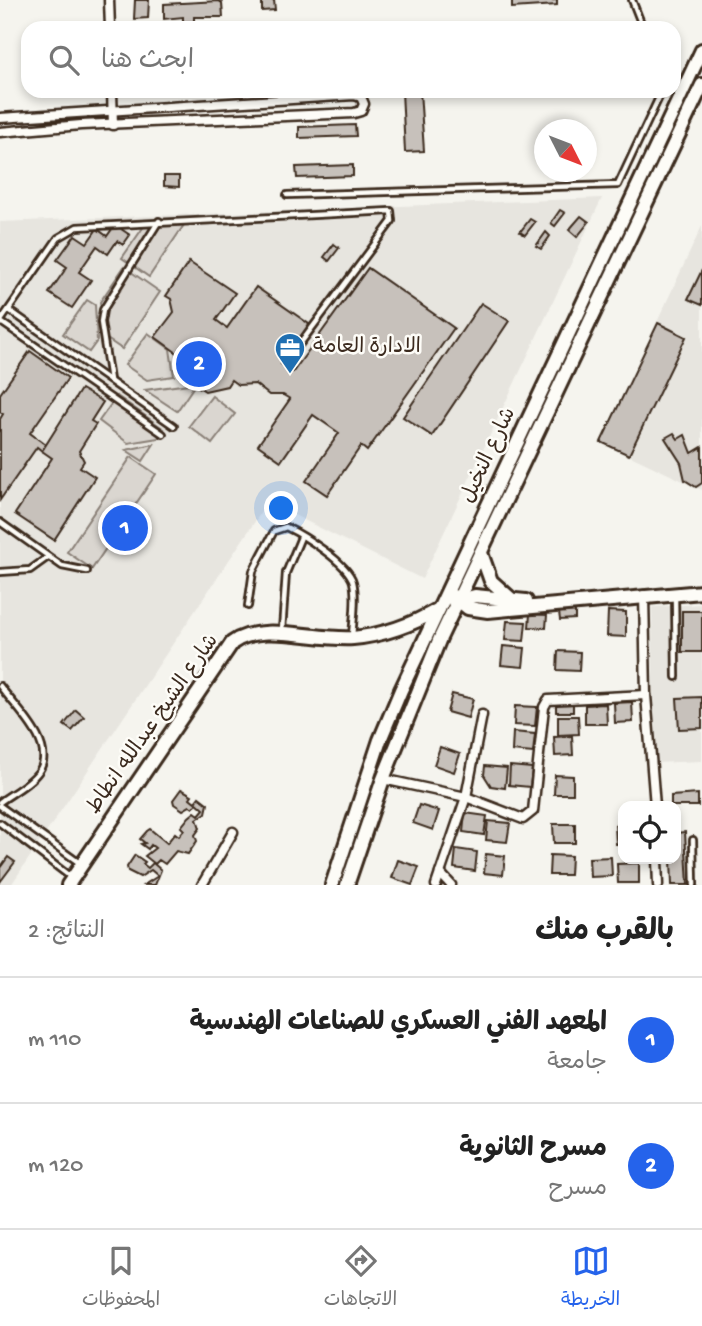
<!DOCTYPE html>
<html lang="ar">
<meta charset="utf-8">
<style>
body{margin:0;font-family:"Gochi Hand","Playpen Sans Arabic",sans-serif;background:#f6f6f6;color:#222;direction:rtl}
.controls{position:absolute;right:21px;bottom:21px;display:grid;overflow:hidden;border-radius:14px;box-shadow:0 4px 10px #0003}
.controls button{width:63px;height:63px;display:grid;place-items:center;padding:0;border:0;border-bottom:2px solid #e0e0e0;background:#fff;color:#222;font:35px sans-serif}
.compass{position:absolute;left:534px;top:119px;width:63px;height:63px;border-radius:50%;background:#fff;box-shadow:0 4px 10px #0003;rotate:132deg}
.you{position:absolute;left:282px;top:509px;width:24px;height:24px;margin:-18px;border:5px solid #fff;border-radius:50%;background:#1a73e8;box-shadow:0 0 0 10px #1a73e833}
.badge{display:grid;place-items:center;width:46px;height:46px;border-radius:50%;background:#2563eb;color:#fff;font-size:23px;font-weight:700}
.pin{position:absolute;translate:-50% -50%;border:4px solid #fff;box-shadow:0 2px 7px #0006}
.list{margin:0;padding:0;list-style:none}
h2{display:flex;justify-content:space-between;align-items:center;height:91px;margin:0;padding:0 28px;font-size:30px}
h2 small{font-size:23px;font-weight:400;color:#767676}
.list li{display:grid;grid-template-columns:46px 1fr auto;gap:21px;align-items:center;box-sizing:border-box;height:126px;padding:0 28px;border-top:2px solid #e0e0e0}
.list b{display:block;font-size:26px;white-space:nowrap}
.list p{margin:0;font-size:23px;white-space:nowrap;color:#767676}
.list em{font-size:23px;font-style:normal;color:#767676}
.icon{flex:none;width:38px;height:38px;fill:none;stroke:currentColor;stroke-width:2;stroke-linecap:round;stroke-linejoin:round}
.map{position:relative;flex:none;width:702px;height:885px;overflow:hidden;direction:ltr}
.search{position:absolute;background:#fff;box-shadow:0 4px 10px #0003;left:21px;right:21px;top:21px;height:77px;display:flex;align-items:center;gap:18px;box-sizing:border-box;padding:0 24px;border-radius:21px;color:#767676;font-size:26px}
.sheet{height:343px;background:#fff}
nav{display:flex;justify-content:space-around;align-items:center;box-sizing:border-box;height:98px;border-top:2px solid #e0e0e0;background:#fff;font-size:19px;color:#767676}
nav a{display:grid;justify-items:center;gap:4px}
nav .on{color:#2563eb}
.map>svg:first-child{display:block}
.built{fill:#e7e5df}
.green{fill:#dad6d0;stroke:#8a8077;stroke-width:2}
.building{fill:#c7c1bb;stroke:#3b2a1e;stroke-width:2}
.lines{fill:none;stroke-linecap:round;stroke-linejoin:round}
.lane-casing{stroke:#3b2a1e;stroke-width:10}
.street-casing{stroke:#3b2a1e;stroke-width:13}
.secondary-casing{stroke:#3b2a1e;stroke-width:18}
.primary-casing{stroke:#3b2a1e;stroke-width:18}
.lane{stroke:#fdfcf7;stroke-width:4.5}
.street{stroke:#fdfcf7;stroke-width:8}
.secondary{stroke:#fdfcf7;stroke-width:12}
.primary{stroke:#fdfcf7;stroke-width:12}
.labels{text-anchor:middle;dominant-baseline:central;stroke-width:5;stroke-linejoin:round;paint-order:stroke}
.poi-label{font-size:21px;fill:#3b2a1e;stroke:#fdfcf7;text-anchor:start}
.street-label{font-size:21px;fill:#3b2a1e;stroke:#fdfcf7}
</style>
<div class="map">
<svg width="702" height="885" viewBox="0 0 702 885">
<rect width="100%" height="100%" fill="#f5f4ee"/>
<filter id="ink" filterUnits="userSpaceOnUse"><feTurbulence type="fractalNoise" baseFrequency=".0143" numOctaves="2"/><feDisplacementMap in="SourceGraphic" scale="14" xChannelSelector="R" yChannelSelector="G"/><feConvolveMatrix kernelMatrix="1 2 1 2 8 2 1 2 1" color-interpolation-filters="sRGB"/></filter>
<g filter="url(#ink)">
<g class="built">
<polygon points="602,198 422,579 268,502 11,885 0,885 0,222"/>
<polygon points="702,226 702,490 601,442"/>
<polygon points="702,604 702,761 654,763 652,607"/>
</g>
<g class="green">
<polygon points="147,222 186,222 149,277 122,258"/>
<polygon points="124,267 160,292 122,349 107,339 100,302"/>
<polygon points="87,300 95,305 97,341 89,352 63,334"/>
<polygon points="148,333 170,349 174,376 147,380 125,365"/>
<polygon points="196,383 177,411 145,390"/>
<polygon points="117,396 164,429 158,438 128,443 99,421"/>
<polygon points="212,396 235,414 212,444 189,426"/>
<polygon points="154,444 143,461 126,450"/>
<polygon points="131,457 156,474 92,569 67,552"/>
</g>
<g class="building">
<polygon points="135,0 149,0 148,18 134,19"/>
<polygon points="262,0 274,0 275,10 262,11"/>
<polygon points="512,0 557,0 557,5 512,8"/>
<polygon points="219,1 222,3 223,17 194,17 194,22 183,23 183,17 164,19 164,4"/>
<polygon points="402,91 420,91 424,151 405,152"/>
<polygon points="355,125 356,136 299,138 299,127"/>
<polygon points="353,165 353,176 297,178 296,167"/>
<polygon points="164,176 179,176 179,187 164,186"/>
<polygon points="560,210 565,213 555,226 551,223"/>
<polygon points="581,216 589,222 577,237 569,230"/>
<polygon points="530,219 535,222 525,235 520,232"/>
<polygon points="115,225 130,235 123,245 117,241 108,254 97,246 79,272 91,280 72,308 49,293 67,267 57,260 75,235 87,243 97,229 107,236"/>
<polygon points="546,232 550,236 541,249 536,246"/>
<polygon points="334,244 339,248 329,261 324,257"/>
<polygon points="189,262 235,293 216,320 227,328 256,287 309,324 281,364 293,372 368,268 454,328 367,451 361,446 327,495 306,481 339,433 313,415 281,461 258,445 290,399 283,395 269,395 255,384 238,385 231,380 227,386 205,391 188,380 180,355 155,337 174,312 171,299 166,296"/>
<polygon points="702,270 702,305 688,299"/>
<polygon points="481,303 509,321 432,436 403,417"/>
<polygon points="658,323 686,337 629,455 601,442"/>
<polygon points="30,351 68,378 30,433 46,445 42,451 37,447 0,500 0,419 3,414 0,412 0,394"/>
<polygon points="81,389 103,402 91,421 96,424 79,451 84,461 80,467 95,477 54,540 15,514 52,458 42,451"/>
<polygon points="674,433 678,439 685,435 692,453 702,447 702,483 696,487 685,480 681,463 665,438"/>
<polygon points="575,611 575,619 560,620 559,612"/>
<polygon points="608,611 626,612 626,637 607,636"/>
<rect x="682" y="611" width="20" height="41"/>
<polygon points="530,614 547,615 546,628 529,627"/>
<polygon points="507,621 526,622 524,641 505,640"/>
<polygon points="503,646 525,648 523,667 501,665"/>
<polygon points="558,651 580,652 579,671 557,670"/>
<polygon points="452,694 473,699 468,718 447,712"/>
<polygon points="702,697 702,728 679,729 677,698"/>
<rect x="556" y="701" width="17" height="11"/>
<polygon points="632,702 633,722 615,723 614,703"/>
<polygon points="606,704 607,724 585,724 585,705"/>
<polygon points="515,706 537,707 535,726 514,725"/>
<polygon points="76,710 84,717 72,731 64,725"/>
<polygon points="558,716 578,716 579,734 558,735"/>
<polygon points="513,732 535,734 533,753 512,751"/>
<polygon points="572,736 573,755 555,756 554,737"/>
<polygon points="440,747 460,754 454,772 434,765"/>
<polygon points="485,766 507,768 505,788 491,786 484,775"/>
<polygon points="510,766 532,768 530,787 509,785"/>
<polygon points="555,775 573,776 573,794 554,794"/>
<polygon points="181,789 192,795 190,798 195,802 199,797 208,804 206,813 197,819 200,828 195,835 197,841 188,854 176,851 165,864 159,860 155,864 145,856 155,848 151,845 148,849 141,844 145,843 140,839 147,831 150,829 167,843 175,833 179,836 184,830 181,827 189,817 195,812 199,815 204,809 197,803 193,808 190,806 183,810 174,804 173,800"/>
<polygon points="698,794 698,806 671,806 671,796"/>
<polygon points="419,805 439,811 433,830 413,823"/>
<polygon points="465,813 487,816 484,835 463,832"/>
<polygon points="488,821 510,823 507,842 486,840"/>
<polygon points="553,824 575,824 575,843 554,843"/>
<polygon points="615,825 623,825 623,844 616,844"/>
<polygon points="685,832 688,885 672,885 671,859 676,859 676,833"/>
<polygon points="456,849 477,852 475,871 454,868"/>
<polygon points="486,854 505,856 503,875 484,873"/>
<polygon points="135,855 145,862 143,864 148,868 153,863 161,870 155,885 144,885 158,876 151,870 140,877 128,871 127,867"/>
<polygon points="550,855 571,856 570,875 549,875"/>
<polygon points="8,857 15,862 0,882 0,868"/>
<polygon points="611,857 612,876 590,877 589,858"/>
<polygon points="398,860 419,867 412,885 392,878"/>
<polygon points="639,863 639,883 618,883 617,864"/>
</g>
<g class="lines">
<g class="lane-casing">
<g id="lane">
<polyline points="632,0 643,28"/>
<polyline points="287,195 618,185 662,91"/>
<polyline points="9,310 174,426"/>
<polyline points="0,322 58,238 77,227 391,211 392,221 291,356"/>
<polyline points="1,322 163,434"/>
<polyline points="110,380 101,322 103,310 159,221"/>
<polyline points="0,522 62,566 87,571"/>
<polyline points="0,572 30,570 48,557"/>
<polyline points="675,595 676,677"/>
<path d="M 248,606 L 253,571 L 274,531 L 286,527 C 303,535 348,563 353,582 C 357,598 353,620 352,637"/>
<polyline points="282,630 286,573 301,537"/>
<path d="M 0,686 C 15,707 57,745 39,771 C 30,784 12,793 0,802"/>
<polyline points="0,806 81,864"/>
<polyline points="0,823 72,878"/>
<polyline points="693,840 694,885"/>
</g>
</g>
<g class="street-casing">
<g id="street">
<polyline points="109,0 110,28"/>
<polyline points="112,91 113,125"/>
<polyline points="0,118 354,95 361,97 364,104 361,111 354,113 81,125 0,132"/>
<polyline points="644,595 646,695 655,806"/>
<polyline points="383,779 466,797 523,819 533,811 544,707 548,700 646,695"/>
<polyline points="657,859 658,885"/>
<polyline points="440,873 451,885"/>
<polyline points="202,885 233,832"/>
<polyline points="436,885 466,797 482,715"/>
</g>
</g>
<g class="secondary-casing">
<path id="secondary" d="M 68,885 L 232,643 C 261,621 317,641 353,638 C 385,635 412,625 439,609"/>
</g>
<g class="primary-casing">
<g id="primary">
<polyline points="481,553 491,581 510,598"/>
<polyline points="453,596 468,608 488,611 702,592"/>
<polyline points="454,602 475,596 526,601"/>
<polyline points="332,885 380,740 401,690 702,50"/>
<polyline points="347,885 383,779 440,638 702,85"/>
</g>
</g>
<use href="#lane" class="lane"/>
<use href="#street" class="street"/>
<use href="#secondary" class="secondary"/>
<use href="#primary" class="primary"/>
</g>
</g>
<defs>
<g id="office-pin" transform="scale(1.575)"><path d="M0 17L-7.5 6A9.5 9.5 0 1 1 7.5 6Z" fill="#1f6fb2" stroke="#fdfcf7"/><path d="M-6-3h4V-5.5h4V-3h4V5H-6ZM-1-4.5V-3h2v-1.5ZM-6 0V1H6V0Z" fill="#fff"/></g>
</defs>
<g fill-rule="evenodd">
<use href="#office-pin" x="290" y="348"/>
</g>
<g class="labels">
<g class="poi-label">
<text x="313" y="348">الادارة العامة</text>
</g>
<g class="street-label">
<text transform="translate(490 456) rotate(-65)">شارع النخيل</text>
<text transform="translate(154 725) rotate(-55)">شارع الشيخ عبدالله انطاط</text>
</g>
</g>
</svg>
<div class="controls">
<button><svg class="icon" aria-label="locate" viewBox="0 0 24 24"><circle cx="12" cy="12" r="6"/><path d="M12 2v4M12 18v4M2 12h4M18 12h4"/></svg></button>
</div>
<svg class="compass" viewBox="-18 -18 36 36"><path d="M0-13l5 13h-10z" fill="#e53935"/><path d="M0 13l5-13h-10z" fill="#767676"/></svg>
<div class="you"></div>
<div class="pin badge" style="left:125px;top:528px">1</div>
<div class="pin badge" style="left:199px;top:364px">2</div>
<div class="search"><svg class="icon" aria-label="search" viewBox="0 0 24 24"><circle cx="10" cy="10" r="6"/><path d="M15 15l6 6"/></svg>ابحث هنا</div>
</div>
<section class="sheet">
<h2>بالقرب منك<small>النتائج: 2</small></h2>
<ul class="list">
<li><span class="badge">1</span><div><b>المعهد الفني العسكري للصناعات الهندسية</b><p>جامعة</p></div><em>110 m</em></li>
<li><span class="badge">2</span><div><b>مسرح الثانوية</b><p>مسرح</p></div><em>120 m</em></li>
</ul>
</section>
<nav>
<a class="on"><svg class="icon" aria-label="map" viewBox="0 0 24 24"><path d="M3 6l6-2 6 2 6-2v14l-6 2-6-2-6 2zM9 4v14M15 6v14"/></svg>الخريطة</a>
<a><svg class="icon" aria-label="directions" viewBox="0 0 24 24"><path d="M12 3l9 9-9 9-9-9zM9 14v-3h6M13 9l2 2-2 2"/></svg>الاتجاهات</a>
<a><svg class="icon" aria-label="saved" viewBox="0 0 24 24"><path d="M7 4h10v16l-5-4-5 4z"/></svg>المحفوظات</a>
</nav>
